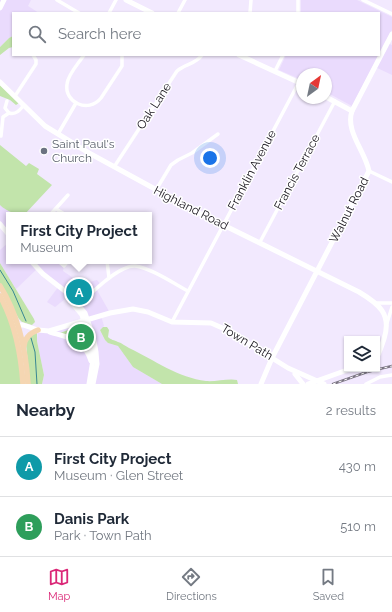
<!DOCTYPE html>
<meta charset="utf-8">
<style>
body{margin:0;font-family:Raleway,sans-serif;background:#f6f6f7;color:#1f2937}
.controls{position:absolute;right:12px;bottom:12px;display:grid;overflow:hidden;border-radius:0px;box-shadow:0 1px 3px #0004}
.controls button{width:36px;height:36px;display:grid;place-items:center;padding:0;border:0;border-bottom:1px solid #e0e1e3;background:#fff;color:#1f2937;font:20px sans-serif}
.compass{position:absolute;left:296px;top:68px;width:36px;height:36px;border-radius:50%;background:#fff;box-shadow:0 1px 3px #0004;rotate:33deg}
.you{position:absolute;left:210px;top:158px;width:14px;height:14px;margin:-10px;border:3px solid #fff;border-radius:50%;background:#1a73e8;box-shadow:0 0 0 6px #1a73e833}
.badge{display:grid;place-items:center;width:26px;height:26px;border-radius:50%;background:#db2777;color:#fff;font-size:13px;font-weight:700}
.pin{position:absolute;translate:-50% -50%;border:2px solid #fff;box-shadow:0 1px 4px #0006}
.popup{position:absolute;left:6px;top:212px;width:146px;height:52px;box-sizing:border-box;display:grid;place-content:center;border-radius:0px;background:#fff;filter:drop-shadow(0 1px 3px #0005);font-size:13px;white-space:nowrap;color:#747a83}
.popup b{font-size:15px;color:#1f2937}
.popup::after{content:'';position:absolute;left:50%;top:100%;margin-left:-8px;border:8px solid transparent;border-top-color:#fff}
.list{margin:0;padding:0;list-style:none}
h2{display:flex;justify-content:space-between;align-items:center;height:52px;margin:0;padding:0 16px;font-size:17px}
h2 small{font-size:13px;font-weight:400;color:#747a83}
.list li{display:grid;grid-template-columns:26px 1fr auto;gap:12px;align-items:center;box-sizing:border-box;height:60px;padding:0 16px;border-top:1px solid #e0e1e3}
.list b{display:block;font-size:15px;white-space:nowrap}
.list p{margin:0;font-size:13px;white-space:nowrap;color:#747a83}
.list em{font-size:13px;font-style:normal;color:#747a83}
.icon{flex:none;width:22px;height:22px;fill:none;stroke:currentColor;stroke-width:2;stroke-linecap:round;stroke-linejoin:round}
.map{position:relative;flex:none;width:392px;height:384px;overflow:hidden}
.search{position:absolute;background:#fff;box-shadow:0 1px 3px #0004;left:12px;right:12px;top:12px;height:44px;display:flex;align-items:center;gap:10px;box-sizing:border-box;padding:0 14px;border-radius:0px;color:#747a83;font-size:15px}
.sheet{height:172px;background:#fff}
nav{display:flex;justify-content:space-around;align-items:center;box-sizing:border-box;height:56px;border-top:1px solid #e0e1e3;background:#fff;font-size:11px;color:#747a83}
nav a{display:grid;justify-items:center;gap:2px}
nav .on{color:#db2777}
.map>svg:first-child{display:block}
.built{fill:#eadbfd}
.green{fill:#c2e4ab}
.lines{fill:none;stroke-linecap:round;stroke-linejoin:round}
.stream{stroke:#388793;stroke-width:1}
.street{stroke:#fff;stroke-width:3.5}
.secondary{stroke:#fff;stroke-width:5}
.primary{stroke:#f5d6b2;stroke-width:5.5}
.rail-casing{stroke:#7c7684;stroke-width:2.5}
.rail{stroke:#fff;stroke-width:1;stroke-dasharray:3;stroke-linecap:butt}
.worship-dot{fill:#6b7280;stroke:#fff;stroke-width:1.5}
.labels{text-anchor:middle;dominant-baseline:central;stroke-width:3;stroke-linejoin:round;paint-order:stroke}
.street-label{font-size:12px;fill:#18141d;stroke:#fff}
.worship-label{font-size:12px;fill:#5b616d;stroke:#fff;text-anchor:start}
</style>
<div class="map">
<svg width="392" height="384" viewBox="0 0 392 384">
<rect width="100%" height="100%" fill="#f2e9fe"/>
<g class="built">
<polygon points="0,0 31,0 28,6 39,13 13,13 13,36 9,38 0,47"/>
<polygon points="301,0 357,0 392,17 392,30 386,42 392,45 392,75 373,66 352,106 326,92 326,74 302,74 302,80 279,70 286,55 379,55 379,13 301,13"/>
<polygon points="0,205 8,211 19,215 9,215 9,235 0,224"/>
<polygon points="9,242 9,261 58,261 64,266 63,271 82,284 97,280 101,285 97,290 110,313 101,316 104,326 100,330 105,340 108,343 118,346 133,367 162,384 42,384 44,375 37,341 38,330 43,331 88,320 70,295 55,307 47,302 59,286 38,268 16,289 0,263 0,250"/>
</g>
<g class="green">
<polygon points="13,36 13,47 9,48 0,55 0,47 9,38"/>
<polygon points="0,82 19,103 16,105 10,100 0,96"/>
<path d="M 0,145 L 26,166 L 29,163 L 39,169 L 37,174 L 52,185 L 24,215 C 16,215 6,211 0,205 Z"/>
<polygon points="0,263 34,319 35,322 32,325 22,322 19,319 0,285"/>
<polygon points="0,298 15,336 22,384 0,384"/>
<polygon points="81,325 83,326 88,347 79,338 60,333"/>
<path d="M 103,327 L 107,327 L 109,330 L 108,337 C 111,340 114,340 118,342 C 122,343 125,346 129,348 C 154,360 179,378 206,381 C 215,382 229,378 237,380 L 238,384 L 162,384 L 133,367 L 118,346 L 108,343 L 105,340 L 100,330 Z"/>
<polygon points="37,333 37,341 44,375 42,384 30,384 26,344 30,336"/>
</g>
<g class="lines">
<g class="stream">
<polyline points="0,270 13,291 26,321"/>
<polyline points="31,338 35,352 37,384"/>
</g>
<g class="street">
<polyline points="57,0 79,13"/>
<polyline points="363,0 392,14"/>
<polyline points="109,13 116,0"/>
<polyline points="178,13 185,0"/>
<polyline points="250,13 251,0"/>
<polyline points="298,13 298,0"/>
<path d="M 84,55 C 79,63 68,74 67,84 C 64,102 88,114 101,98 L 122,66 L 122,55"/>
<polyline points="275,71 283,55"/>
<polyline points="15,96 36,64 36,60 33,55"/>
<polyline points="7,101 5,108 9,113"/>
<polyline points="58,134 76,103"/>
<path d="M 1,136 L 3,117 L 9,113 C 16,115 20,110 24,105"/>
<path d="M 114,167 L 177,71 C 185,64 196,64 202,55"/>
<polyline points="369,171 392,182"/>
<polyline points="156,190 171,165 178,160 192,153 218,134"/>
<polyline points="56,209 66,215"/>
<polyline points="50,215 68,195"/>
<polyline points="260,242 335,101"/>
<polyline points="58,261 64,266 68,261"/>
<polyline points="107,261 109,278"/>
<polyline points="376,303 392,303"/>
<path d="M 77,307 C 88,296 118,265 135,266 C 151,268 173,283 188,291"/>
<polyline points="172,322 299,82"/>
<polyline points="387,323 392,307"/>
<polyline points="366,384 380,377 392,375"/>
</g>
<g class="secondary">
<polyline points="126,0 152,13"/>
<polyline points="0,8 4,0"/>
<polyline points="239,55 302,84"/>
<path d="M 0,82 L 45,126 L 89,153 L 199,213 L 359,292 C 379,304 392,314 384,339 C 382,345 380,351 377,357"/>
<polyline points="326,97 352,111"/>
<polyline points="0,224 9,235"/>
<polyline points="31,261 43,274 70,295 85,313 93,336 96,352 97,364 93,384"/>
<polyline points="67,297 82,315 90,343 93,360 89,384"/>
<polyline points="14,325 23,325 38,330 49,331 110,313 133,309 148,312 172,322 211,323 227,330 288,368 324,384"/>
<path d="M 50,332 C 70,338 84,339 91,361"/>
<polyline points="295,374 303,384"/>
<path d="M 261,384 L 272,358 L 369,171 C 365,151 345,131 352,111 L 392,34"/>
<polyline points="308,384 350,369"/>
</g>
<g class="primary">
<path d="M 0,286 C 18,315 26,350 28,384"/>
<path d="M 0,296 C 15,323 21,353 23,384"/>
<path d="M 24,346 C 25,337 30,333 38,330"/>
</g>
<g class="rail-casing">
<polyline id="rail" points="333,384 367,372 392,366"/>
</g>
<use href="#rail" class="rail"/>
</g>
<circle class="worship-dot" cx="44" cy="151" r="4"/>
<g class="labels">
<g class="street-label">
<text transform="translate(154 106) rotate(-57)">Oak Lane</text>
<text transform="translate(252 170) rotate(-62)">Franklin Avenue</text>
<text transform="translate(297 172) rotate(-62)">Francis Terrace</text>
<text transform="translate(191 208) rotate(27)">Highland Road</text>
<text transform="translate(349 210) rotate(-63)">Walnut Road</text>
<text transform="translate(247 342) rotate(31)">Town Path</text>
</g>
<g class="worship-label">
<text x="52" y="144">Saint Paul's<tspan x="52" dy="14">Church</tspan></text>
</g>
</g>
</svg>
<div class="controls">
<button><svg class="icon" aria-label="layers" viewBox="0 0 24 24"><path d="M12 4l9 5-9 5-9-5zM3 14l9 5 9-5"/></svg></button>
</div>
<svg class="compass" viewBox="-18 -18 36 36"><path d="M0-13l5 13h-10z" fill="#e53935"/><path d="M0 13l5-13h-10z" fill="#747a83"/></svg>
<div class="you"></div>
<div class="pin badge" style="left:79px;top:292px;background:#0f9aa8">A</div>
<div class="popup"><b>First City Project</b>Museum</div>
<div class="pin badge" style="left:81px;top:337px;background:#2e9e5b">B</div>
<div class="search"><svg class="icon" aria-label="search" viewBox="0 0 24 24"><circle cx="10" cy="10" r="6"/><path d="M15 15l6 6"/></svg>Search here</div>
</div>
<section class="sheet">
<h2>Nearby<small>2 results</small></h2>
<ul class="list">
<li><span class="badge" style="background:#0f9aa8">A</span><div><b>First City Project</b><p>Museum · Glen Street</p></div><em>430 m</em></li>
<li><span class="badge" style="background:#2e9e5b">B</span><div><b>Danis Park</b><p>Park · Town Path</p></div><em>510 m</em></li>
</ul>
</section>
<nav>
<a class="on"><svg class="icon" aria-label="map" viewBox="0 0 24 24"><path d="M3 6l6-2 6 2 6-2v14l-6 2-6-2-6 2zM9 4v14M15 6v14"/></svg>Map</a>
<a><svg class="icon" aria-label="directions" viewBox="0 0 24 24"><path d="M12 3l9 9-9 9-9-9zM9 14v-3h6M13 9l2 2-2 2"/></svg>Directions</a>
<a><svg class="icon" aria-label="saved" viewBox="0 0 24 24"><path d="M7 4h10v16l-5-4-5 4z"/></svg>Saved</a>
</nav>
